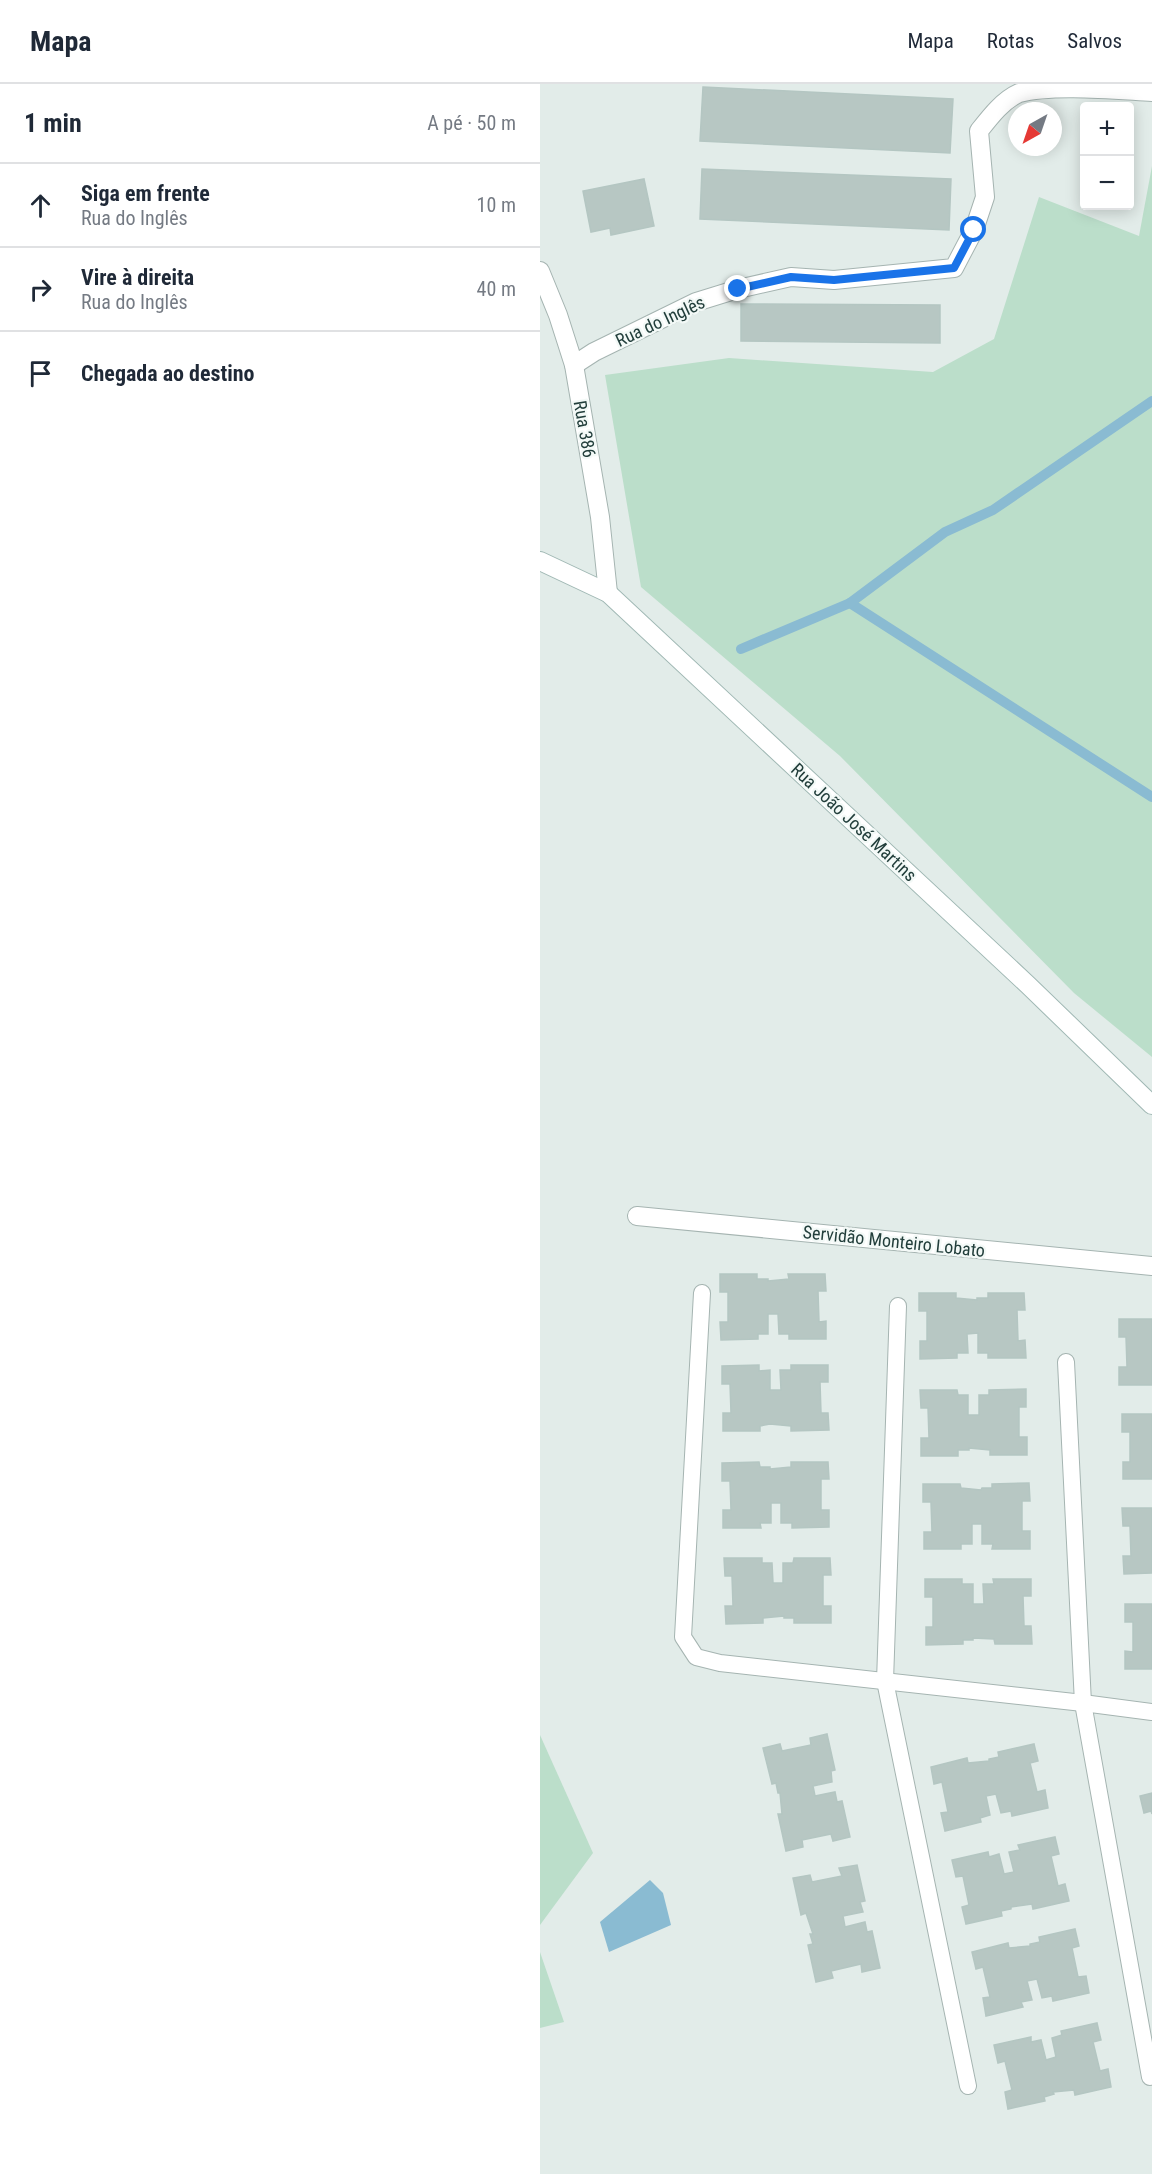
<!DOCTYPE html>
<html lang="pt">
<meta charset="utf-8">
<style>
body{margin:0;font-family:"Roboto Condensed",sans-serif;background:#f6f6f7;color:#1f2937}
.controls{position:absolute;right:18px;top:18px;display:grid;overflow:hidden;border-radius:6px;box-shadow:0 3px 15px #0003}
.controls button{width:54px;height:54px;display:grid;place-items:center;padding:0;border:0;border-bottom:2px solid #e0e1e3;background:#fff;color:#1f2937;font:30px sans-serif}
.compass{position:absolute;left:468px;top:18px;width:54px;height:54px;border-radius:50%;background:#fff;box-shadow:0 3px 15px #0003;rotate:220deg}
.stop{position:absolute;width:18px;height:18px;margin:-14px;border:4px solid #1a73e8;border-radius:50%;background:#fff}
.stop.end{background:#1a73e8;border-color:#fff;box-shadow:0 2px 6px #0008}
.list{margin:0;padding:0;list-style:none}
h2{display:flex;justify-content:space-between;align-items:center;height:78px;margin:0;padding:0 24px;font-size:26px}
h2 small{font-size:20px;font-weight:400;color:#747a83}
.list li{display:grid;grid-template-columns:39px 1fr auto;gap:18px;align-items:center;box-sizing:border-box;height:84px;padding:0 24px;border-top:2px solid #e0e1e3}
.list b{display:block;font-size:22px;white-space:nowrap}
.list p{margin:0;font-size:20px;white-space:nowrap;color:#747a83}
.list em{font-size:20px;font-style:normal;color:#747a83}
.icon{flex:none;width:33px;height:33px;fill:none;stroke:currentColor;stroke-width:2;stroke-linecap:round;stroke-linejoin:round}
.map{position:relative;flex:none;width:612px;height:2090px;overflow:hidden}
header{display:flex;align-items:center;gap:36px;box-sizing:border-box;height:84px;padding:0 30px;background:#fff;border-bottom:2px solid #e0e1e3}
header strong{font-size:28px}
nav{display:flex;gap:33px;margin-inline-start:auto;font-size:21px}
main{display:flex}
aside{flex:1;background:#fff}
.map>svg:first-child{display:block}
.green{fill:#bbdeca}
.water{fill:#8abbd2}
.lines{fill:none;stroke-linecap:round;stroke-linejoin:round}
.stream{stroke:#8abbd2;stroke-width:10}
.building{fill:#b7c7c3;stroke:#b4c6c2;stroke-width:1.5}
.service-casing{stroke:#a5b4b1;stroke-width:18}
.minor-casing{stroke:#a5b4b1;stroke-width:20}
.secondary-casing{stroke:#a0b8b4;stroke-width:20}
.service{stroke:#fff;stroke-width:16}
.minor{stroke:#fff;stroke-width:18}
.secondary{stroke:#fff;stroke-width:18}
.route{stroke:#1a73e8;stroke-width:8}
.labels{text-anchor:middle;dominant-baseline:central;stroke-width:4.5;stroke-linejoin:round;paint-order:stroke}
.street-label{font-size:18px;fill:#223e3b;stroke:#f3f9f7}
</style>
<header>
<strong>Mapa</strong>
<nav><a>Mapa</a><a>Rotas</a><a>Salvos</a></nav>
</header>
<main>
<aside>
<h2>1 min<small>A pé · 50 m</small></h2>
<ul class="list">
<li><svg class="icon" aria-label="ahead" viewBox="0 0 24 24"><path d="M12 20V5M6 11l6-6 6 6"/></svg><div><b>Siga em frente</b><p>Rua do Inglês</p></div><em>10 m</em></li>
<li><svg class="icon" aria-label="right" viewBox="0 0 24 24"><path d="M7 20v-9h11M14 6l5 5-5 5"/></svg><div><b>Vire à direita</b><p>Rua do Inglês</p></div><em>40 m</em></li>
<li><svg class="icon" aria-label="arrive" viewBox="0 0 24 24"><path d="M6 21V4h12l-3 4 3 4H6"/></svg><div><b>Chegada ao destino</b></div></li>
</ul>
</aside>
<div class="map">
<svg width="612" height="2090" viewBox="0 0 612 2090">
<rect width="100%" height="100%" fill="#e2ece9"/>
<g class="green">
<polygon points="612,82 612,973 534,909 300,672 101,503 65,291 189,274 393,288 454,255 499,113 599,152"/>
<polygon points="0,1651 53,1769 0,1841"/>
<polygon points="0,1868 24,1938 0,1944"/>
</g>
<polygon class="water" points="110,1796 123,1809 131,1841 69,1868 60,1838"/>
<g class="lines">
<g class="stream">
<polyline points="310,519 612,713"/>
<polyline points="201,565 310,519 405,448 453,426 612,317"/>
</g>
</g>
<g class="building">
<polygon points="163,3 413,15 410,69 160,57"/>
<polygon points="162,85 411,95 409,146 160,135"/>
<polygon points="104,95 114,142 71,151 70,144 51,148 43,107"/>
<polygon points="201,220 400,221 400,259 201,257"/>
<polygon points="180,1190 217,1190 217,1195 228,1195 228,1197 249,1195 248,1190 285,1190 286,1207 278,1207 279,1238 286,1237 286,1255 249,1255 249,1250 239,1250 238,1230 228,1230 228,1250 218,1250 218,1255 181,1256 180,1238 188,1238 188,1208 180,1208"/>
<polygon points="379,1209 416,1209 416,1214 437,1216 437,1214 448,1214 448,1209 484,1209 485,1226 477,1226 478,1257 485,1256 486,1274 448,1274 448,1269 438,1269 438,1249 427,1250 428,1269 417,1269 417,1274 380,1275 380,1257 387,1257 387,1227 379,1227"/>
<polygon points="579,1235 612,1235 612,1301 579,1301 579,1283 587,1283 586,1253 579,1253"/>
<polygon points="219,1281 219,1287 230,1286 230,1306 241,1306 240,1286 251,1286 251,1281 288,1281 288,1298 280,1298 281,1329 288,1329 289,1346 251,1347 251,1342 230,1340 220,1342 220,1347 183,1347 183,1329 191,1329 190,1300 182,1300 182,1282"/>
<polygon points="486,1305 486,1323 479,1323 479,1353 487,1353 487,1371 450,1371 450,1366 429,1364 429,1366 418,1366 418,1372 381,1372 381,1354 389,1354 388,1324 381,1324 380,1306 417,1306 418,1311 428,1311 428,1331 439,1331 439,1311 449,1311 449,1306"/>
<polygon points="582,1330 612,1330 612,1395 583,1395 583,1378 590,1378 590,1348 582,1348"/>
<polygon points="219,1378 220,1383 230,1383 230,1385 251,1383 251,1378 288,1378 289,1395 281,1395 281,1426 289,1426 289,1443 252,1444 252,1439 241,1439 241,1419 231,1419 231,1439 220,1439 221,1444 183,1444 183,1426 191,1426 190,1397 182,1397 182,1379"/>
<polygon points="489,1399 490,1417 482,1417 482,1447 490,1447 490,1465 452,1465 453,1460 442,1460 442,1440 432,1440 432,1460 421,1460 421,1465 384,1465 384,1448 392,1448 391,1418 383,1418 383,1400 420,1400 421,1404 441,1406 442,1404 452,1404 452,1400"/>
<polygon points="582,1424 612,1424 612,1489 584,1490 583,1472 591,1472 590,1442 583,1442"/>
<polygon points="184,1474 222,1474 222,1479 232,1479 233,1499 243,1499 243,1479 253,1479 254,1474 290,1474 291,1491 283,1491 283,1522 291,1522 291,1539 254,1539 254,1534 244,1534 244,1532 223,1534 223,1539 186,1540 185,1522 193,1522 192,1492 185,1492"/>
<polygon points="385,1495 422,1495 422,1500 433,1500 433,1520 444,1520 443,1500 454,1500 453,1495 491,1495 491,1512 483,1512 484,1542 491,1542 492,1560 455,1560 454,1555 433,1554 433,1556 423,1556 423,1560 386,1561 386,1543 393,1543 393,1513 385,1513"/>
<polygon points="585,1520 612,1520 612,1585 585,1585 585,1567 593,1568 593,1538 585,1538"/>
<polygon points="287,1650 295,1686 291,1687 292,1698 273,1702 275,1712 295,1708 297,1718 302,1717 310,1753 293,1757 291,1750 262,1756 263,1763 246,1767 238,1730 242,1730 240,1709 238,1709 236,1699 232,1700 223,1664 240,1660 242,1667 271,1661 270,1654"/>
<polygon points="494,1660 498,1677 490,1679 497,1708 505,1706 508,1724 472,1732 471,1727 461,1729 456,1710 446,1712 450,1731 440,1734 441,1738 405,1747 401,1729 408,1728 402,1698 394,1700 391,1683 427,1674 428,1679 449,1677 449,1675 459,1673 458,1668"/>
<polygon points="612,1709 612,1730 611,1727 604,1729 600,1712"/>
<polygon points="515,1753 519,1770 511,1772 518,1802 525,1800 529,1817 493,1825 492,1820 471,1823 471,1825 461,1827 462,1832 426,1840 422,1823 429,1821 423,1792 416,1793 412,1776 448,1768 449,1773 459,1770 464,1790 474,1788 469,1768 480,1766 478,1761"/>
<polygon points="317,1781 325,1817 320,1818 323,1828 303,1832 305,1843 325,1838 327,1848 332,1847 340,1884 322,1888 321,1880 291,1887 293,1894 276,1898 268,1861 273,1860 270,1850 273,1850 266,1829 261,1831 253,1794 270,1791 272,1798 302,1792 299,1784"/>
<polygon points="535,1845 539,1862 532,1864 538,1893 546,1892 549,1909 513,1917 512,1912 502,1914 497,1895 487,1897 492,1916 481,1918 483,1923 446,1932 443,1914 450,1913 443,1883 436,1885 432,1868 468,1859 469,1864 490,1862 490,1860 500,1858 499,1853"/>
<polygon points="557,1939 561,1956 553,1958 560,1987 568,1985 571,2003 535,2011 534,2006 513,2008 514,2010 504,2013 505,2017 468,2025 465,2008 472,2006 465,1977 458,1979 454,1961 491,1953 491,1958 501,1956 506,1976 516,1973 512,1954 522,1951 521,1947"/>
</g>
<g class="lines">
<g class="service-casing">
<g id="service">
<polyline points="162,1209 143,1553 156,1573 180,1579 543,1619 612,1628"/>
<polyline points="358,1222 345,1597 428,2002"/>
<polyline points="526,1278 543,1619 610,1993"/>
</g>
</g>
<g class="minor-casing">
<g id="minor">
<polyline points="0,187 18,231 34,281 60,433 68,509"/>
<path d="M 34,281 L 54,268 L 156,218 L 198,205 L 251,193 L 294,196 L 414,184 L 434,146 L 445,113 L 439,47 C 450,33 463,16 479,9 C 513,0 575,6 612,8"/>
<polyline points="97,1132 612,1182"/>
</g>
</g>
<g class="secondary-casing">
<polyline id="secondary" points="0,477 68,509 488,901 612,1021"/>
</g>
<use href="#service" class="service"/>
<use href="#minor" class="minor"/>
<use href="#secondary" class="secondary"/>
</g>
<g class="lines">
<polyline class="route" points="198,205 251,193 294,196 414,184 434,146"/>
</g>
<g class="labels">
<g class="street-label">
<text transform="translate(120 237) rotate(-25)">Rua do Inglês</text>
<text transform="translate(45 345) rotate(80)">Rua 386</text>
<text transform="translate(314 738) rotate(43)">Rua João José Martins</text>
<text transform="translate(354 1157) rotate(6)">Servidão Monteiro Lobato</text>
</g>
</g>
</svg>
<div class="controls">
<button>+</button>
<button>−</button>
</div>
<svg class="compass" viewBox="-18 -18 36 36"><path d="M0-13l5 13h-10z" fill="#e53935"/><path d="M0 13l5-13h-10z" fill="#747a83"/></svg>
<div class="stop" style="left:434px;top:146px"></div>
<div class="stop end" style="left:198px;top:205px"></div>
</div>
</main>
